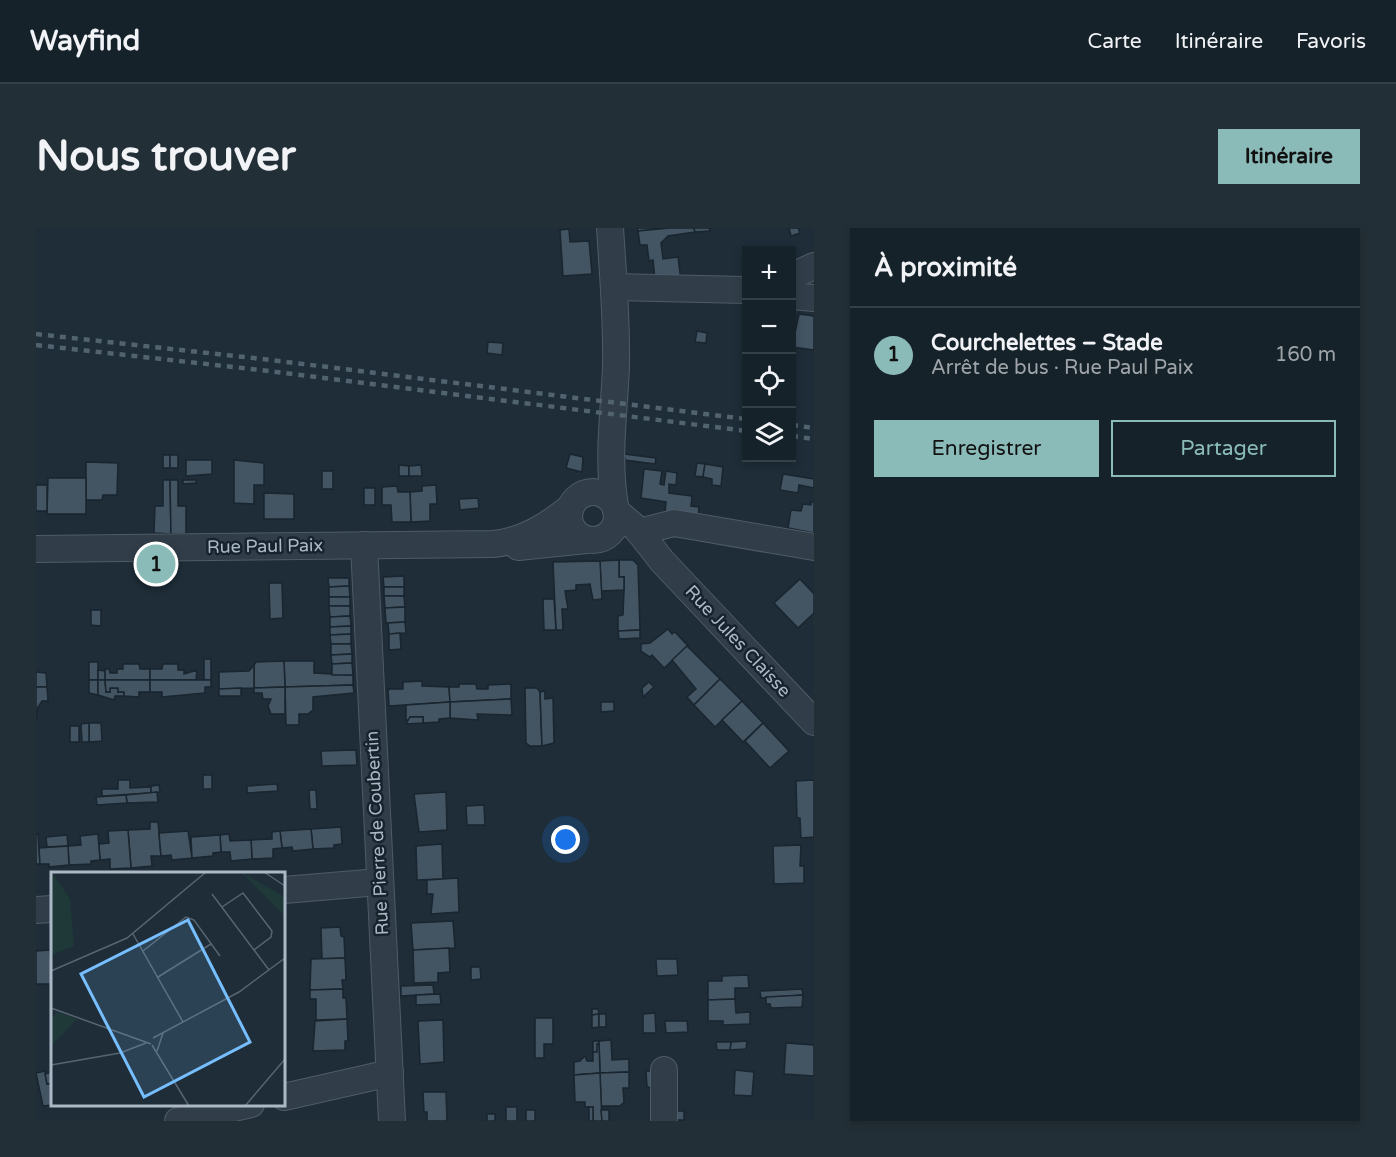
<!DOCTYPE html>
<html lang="fr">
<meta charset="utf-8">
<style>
body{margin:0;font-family:"Varela Round",sans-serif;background:#232f36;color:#f1f3f6}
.controls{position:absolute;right:18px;top:18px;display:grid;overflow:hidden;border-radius:0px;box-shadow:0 3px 9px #0003}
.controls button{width:54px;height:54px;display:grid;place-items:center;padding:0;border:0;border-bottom:2px solid #353f47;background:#16222a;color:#f1f3f6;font:30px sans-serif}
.you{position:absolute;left:530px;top:612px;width:21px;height:21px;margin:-15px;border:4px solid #fff;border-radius:50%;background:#1a73e8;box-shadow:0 0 0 9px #1a73e833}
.badge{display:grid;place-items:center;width:39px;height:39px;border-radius:50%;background:#8bbbb9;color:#111;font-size:20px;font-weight:700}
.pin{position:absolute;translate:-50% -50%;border:3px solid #fff;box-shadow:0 2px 6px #0006}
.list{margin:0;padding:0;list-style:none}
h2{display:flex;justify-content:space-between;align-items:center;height:78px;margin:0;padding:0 24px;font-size:26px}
h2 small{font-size:20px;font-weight:400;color:#9ea4a8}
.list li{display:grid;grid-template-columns:39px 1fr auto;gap:18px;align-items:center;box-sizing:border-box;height:96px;padding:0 24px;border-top:2px solid #353f47}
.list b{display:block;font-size:22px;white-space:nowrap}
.list p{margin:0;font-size:20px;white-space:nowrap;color:#9ea4a8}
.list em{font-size:20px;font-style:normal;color:#9ea4a8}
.actions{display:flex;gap:12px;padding:18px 24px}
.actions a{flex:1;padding:14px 0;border:2px solid #8bbbb9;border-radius:0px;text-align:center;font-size:21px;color:#8bbbb9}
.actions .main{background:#8bbbb9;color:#111}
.icon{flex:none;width:33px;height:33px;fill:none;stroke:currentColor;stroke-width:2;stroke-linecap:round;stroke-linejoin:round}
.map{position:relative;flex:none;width:778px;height:893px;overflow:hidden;border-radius:0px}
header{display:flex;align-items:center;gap:36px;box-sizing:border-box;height:84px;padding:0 30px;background:#16222a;border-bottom:2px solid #353f47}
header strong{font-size:28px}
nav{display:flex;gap:33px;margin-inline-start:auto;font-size:21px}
.intro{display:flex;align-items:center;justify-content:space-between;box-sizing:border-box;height:144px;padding:0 36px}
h1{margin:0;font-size:42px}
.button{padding:15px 27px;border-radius:0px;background:#8bbbb9;color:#111;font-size:21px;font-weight:700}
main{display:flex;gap:36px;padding:0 36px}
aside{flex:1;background:#16222a;border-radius:0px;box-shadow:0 3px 9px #0003}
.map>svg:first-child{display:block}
.building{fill:#435463;stroke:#19252f;stroke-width:1.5}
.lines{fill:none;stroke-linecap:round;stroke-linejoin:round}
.minor-casing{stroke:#4f5c67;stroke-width:28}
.minor{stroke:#313e49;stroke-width:26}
.rail{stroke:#526370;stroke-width:4.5;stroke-dasharray:6 6;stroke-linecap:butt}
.labels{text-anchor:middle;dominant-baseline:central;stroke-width:5;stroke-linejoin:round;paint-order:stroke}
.street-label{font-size:18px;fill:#abb9c6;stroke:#17232d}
.inset-road{fill:none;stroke:#566571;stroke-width:1.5}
.view{fill:#77beff;fill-opacity:0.15;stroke:#77beff;stroke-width:3}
.inset-edge{fill:none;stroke:#abb9c6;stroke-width:3}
</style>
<header>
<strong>Wayfind</strong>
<nav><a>Carte</a><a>Itinéraire</a><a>Favoris</a></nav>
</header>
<div class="intro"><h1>Nous trouver</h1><a class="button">Itinéraire</a></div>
<main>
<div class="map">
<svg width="778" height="893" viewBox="0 0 778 893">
<rect width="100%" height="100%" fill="#1e2d38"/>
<g class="building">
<polygon points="601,0 633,0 602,3"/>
<polygon points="633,0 658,0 659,4 632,8 625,15 627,31 642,29 645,53 619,52 617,32 613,33 611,17 604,17 602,3"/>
<polygon points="658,0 673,0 674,3 659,4"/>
<polygon points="753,0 762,0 764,5 755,8"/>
<polygon points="533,1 534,14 553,13 556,46 527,48 524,2"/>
<polygon points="763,86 778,88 778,122 756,119"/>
<polygon points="661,103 671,105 670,115 659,114"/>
<polygon points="452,114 467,115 466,127 451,125"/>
<polygon points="534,226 547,229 546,244 530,240"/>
<polygon points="588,226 620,230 619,236 589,232"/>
<rect x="127" y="227" width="7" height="13"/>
<rect x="134" y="227" width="8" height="13"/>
<polygon points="150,232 176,232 176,246 150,248"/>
<polygon points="198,232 228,235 228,257 218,257 218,276 198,275"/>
<polygon points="50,234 82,235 81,267 67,267 66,272 50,272"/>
<polygon points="661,235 669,236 667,249 659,248"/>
<polygon points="669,236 687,239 685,258 676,257 676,251 667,249"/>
<polygon points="363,237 373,238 373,248 363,248"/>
<polygon points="385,237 386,248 373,248 373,238"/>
<polygon points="608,241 626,243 624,256 628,257 630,243 641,245 640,257 633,256 633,265 656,268 655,278 663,279 662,292 629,286 630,274 605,270"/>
<rect x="286" y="243" width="11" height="18"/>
<polygon points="747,246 778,251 778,260 763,257 762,265 744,262"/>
<polygon points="12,250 50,250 50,286 11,286"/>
<polygon points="127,252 134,252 135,306 118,305 119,278 127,278"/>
<polygon points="134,252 142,252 142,278 150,278 150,306 135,306"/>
<polygon points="147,252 160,252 160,255 147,256"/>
<rect x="0" y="257" width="11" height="26"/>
<polygon points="400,257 401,276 394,276 394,293 375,294 374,264 386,263 386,258"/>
<polygon points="361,258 362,264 374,264 375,294 356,294 355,277 346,277 346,259"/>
<rect x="328" y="260" width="11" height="17"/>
<polygon points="228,265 258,266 258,291 228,291"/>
<polygon points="442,270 443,280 424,282 423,271"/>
<polygon points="775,274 778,274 778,305 752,300 755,282 765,283 767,276 775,277"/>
<polygon points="583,332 597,332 602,337 604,402 582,403 582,388 587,387 588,362 588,349 583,349"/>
<polygon points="583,332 583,349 588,349 588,362 565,363 564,333"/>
<polygon points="564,333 566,371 557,372 554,356 540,357 540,362 529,363 532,381 526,381 527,402 520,402 517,334"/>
<polygon points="368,348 368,359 348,359 347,349"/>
<polygon points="292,350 313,350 313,358 293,359"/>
<polygon points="764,351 778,366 778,385 762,400 738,375"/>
<polygon points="233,355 246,355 247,390 234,391"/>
<polygon points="313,358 314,369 293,369 293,359"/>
<rect x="348" y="359" width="20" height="9"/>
<polygon points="348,368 368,368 369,379 349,380"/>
<rect x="293" y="369" width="21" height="9"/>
<polygon points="507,371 518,371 520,402 508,402"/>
<polygon points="293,378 314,378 314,388 294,389"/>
<polygon points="369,379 369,394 350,395 349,380"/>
<polygon points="55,382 65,382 65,398 55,397"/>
<polygon points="314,388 315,398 294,399 294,389"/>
<polygon points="369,394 370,405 353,406 352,395"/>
<polygon points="315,398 315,406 294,407 294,399"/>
<polygon points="632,401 636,406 639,404 652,418 628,440 616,427 614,429 605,423 605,416 614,415"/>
<polygon points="604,402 604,410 583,411 582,403"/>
<polygon points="364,405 365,421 353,422 353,406"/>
<polygon points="315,406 315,416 295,416 294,407"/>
<polygon points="295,416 315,416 316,426 295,427"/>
<polygon points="651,418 684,451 658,477 651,469 660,461 636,432"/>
<polygon points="316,426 316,435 296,436 295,427"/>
<rect x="168" y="431" width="7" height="21"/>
<polygon points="248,433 278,433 278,445 317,447 317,457 249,459"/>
<polygon points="248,433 249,459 218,460 218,437 220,434"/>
<rect x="53" y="434" width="9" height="18"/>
<polygon points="316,435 317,447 296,447 296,436"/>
<polygon points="87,436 103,436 104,441 114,441 114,452 69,452 69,441 73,441 74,445 81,445 81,441 87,441"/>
<polygon points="127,436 142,436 142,442 148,442 148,446 161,442 160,452 114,452 114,441 126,441"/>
<polygon points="218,437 218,460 183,461 183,444 213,443"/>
<polygon points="62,442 69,443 69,452 62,452"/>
<polygon points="0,444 10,445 11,459 0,459"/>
<polygon points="684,451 706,473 679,499 658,477"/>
<polygon points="53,452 62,452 62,467 53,465"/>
<polygon points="62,452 69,452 70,464 74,464 74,460 82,460 82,464 88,464 88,468 79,468 78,472 62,467"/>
<polygon points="69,452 114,452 114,464 103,464 103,469 88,468 88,464 82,464 82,460 74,460 74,464 70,464"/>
<polygon points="114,452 175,452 175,459 169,459 169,465 126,469 126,464 114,464"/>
<polygon points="386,453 386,458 413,459 414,474 353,478 352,461 367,461 367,454"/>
<polygon points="613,454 618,459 607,469 606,460"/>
<polygon points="423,456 440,456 441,461 452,461 452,457 475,456 475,471 414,474 413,459 423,459"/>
<polygon points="317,457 318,465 277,469 277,482 272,486 263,486 263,497 250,497 249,459"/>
<polygon points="0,459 11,459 12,473 6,473 2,479 0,492"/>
<polygon points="249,459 249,486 235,486 232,478 235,471 227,471 226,465 218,465 218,460"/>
<polygon points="205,460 205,468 183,468 183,461"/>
<polygon points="489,460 501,460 504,464 506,518 494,518 490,515"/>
<polygon points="509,463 509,471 517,470 518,515 506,518 504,464"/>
<polygon points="475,471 476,487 441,486 442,492 414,490 414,474"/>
<polygon points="706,473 727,495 707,514 686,492"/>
<polygon points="414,474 414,490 403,491 403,494 387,495 387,489 374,489 374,492 370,492 370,477"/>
<polygon points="565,474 578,474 578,483 565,484"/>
<polygon points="374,489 387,489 387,495 370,496"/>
<polygon points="53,495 65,495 66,513 53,514"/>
<polygon points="53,495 53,514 46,514 45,496"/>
<polygon points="727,495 753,523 734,540 709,513"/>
<rect x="34" y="498" width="9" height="16"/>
<polygon points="320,522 321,537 286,538 285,523"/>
<rect x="167" y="547" width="9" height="14"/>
<polygon points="82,552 94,552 94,560 115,559 115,565 66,568 66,561 82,561"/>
<polygon points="778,552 778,609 765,610 764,590 761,590 760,553"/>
<polygon points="241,556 242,563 211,565 211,558"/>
<polygon points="123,557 124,564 115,565 115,558"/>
<polygon points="273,562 280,562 281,581 274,581"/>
<polygon points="121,564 122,574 91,575 90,567"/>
<polygon points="410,564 411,602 383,604 378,566"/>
<polygon points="90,567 91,575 61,577 60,569"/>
<polygon points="448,577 449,597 431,597 430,578"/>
<polygon points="114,594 122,594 125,628 115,628 116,638 95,640 92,602 114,601"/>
<polygon points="305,599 306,616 298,617 298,620 277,621 275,601"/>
<polygon points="275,601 277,621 257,623 256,619 246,620 244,603"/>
<polygon points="92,602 95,640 74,641 74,631 64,632 63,616 73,615 72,603"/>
<polygon points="152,603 156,630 136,632 135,627 125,628 123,605"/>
<polygon points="244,603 246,620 237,621 237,630 216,631 215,612 236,611 236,604"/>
<polygon points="0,606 2,606 4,636 0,636"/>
<polygon points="62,606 64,632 55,633 55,636 33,637 32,618 45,617 44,608"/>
<polygon points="193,606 194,613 215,612 216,631 195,633 194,624 185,624 184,607"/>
<polygon points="31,607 32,618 11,619 10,609"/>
<polygon points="184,607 185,624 177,625 177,628 156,630 155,609"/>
<polygon points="406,616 407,651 381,652 380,618"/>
<polygon points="765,617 764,638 768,638 768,655 738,656 737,618"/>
<polygon points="32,618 33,637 13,639 13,636 4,636 3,620"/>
<polygon points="422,650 423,684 395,686 397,666 391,666 391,652"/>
<polygon points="417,693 419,720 377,722 375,695"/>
<polygon points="304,699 305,708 308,709 309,730 286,731 285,700"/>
<polygon points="413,720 414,744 402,745 402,754 378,755 377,722"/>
<polygon points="16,721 16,745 15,745 14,722"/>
<polygon points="14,722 16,756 0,756 0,723"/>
<polygon points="309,730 310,752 306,752 307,761 274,762 275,731"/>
<polygon points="620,731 641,731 642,747 621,748"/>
<polygon points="435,739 444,739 445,751 435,752"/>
<polygon points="712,747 713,760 699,760 699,771 672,772 672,753 686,753 686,748"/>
<polygon points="397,757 398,766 365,768 365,758"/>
<polygon points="307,761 307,770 310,770 311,791 280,792 280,771 274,771 274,762"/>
<polygon points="766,761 767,767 725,770 724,763"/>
<polygon points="404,766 405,776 380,777 380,767"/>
<polygon points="767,767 766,779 735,780 734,776 730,776 730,769"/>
<polygon points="699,771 700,785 714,784 714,796 687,797 687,793 672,793 672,772"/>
<polygon points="556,781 562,781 563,786 556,787"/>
<polygon points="619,785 620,805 607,805 607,786"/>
<polygon points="563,786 563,799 556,800 556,787"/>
<rect x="563" y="786" width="7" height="13"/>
<polygon points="499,790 517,790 517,816 508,816 508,830 499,830"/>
<polygon points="311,791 312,813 309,813 309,822 277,823 279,793"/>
<polygon points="407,792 408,834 384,836 382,793"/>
<polygon points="629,793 651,793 652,804 630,805"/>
<polygon points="575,812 576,832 593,831 593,844 564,845 563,813"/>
<polygon points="557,813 563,813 561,824 557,824"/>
<polygon points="711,813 710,821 694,822 695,814"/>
<polygon points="680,814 695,814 694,822 681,822"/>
<polygon points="750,815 778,817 778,848 748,846"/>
<polygon points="561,816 563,817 564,845 538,847 538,834 544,833 549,828 551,833 557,833 557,824 561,824"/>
<polygon points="699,842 718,844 716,868 698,867"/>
<polygon points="9,843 11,856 16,855 16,876 27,876 7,878 0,845"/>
<polygon points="610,843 621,843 621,860 611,859"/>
<polygon points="16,844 16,855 11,856 9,846"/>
<polygon points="593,844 593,860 587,860 588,874 584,878 565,878 564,845"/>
<polygon points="564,845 566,893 557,893 557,879 549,879 549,874 539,874 538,847"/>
<polygon points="387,864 410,864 411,893 391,893 391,884 388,884"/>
<rect x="470" y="879" width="11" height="14"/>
<rect x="553" y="879" width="4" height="14"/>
<rect x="490" y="882" width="9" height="11"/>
<polygon points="565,882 573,882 573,893 566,893"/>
<rect x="632" y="883" width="16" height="9"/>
<rect x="451" y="886" width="8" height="7"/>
</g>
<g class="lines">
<g class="minor-casing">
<g id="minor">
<path d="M 574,0 C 577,46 581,93 580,139 C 578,186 571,231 579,278"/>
<polyline points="756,48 778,38"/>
<polyline points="578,59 710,62"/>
<polyline points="756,68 778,70"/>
<circle cx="557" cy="288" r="24"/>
<polyline points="580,283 601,301 626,333 778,494"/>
<polyline points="603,304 638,295 778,319"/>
<polyline points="328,317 356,893"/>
<polyline points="482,319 550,312"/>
<path d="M 0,321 L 457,316 C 488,313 511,298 535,279"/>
<polyline points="248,662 343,654"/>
<polyline points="0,682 16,681"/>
<polyline points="248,869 354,845"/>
<polyline points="142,893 215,876"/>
<polyline points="628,893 628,842"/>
</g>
</g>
<use href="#minor" class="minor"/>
<g class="rail">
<polyline points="0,106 235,132 710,191"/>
<polyline points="0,117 233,143 710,203"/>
<polyline points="756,197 778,200"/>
<polyline points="756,208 778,211"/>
</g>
</g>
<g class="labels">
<g class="street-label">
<text transform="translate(229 318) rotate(-1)">Rue Paul Paix</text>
<text transform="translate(702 413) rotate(47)">Rue Jules Claisse</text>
<text transform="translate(341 605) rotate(-93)">Rue Pierre de Coubertin</text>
</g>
</g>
<g transform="translate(15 644)">
<rect width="234" height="234" fill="#1e2d38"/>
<path d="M 1,0 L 19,27 L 23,74 L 0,83 ZM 190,0 L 234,25 L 234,44 ZM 7,140 L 26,147 L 0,174 L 0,146 Z" fill="#1f3939"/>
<path class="inset-road" d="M 213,0 L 234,14M 161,22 L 218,98M 171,35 L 192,21 L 221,59 L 220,65 L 203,78M 82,62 L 132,150M 92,79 L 135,45 L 143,48 L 169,84M 0,99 L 76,66 L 155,0M 107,105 L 160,72M 0,136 L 100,172M 102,166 L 188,120 L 234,86M 101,173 L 138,234M 106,179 L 112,161M 0,193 L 69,181 L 95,171M 194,234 L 234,187"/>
<path class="view" d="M 137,48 L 199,170 L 93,225 L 30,102 Z"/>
<rect width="234" height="234" class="inset-edge"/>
</g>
</svg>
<div class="controls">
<button>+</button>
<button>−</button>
<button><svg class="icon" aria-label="locate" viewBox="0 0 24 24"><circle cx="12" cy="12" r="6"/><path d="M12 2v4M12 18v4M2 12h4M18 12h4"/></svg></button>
<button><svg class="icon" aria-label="layers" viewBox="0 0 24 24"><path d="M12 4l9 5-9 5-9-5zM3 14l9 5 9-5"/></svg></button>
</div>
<div class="you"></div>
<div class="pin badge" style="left:120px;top:336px">1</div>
</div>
<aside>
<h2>À proximité<small></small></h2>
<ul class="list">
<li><span class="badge">1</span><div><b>Courchelettes – Stade</b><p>Arrêt de bus · Rue Paul Paix</p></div><em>160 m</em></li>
</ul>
<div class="actions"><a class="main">Enregistrer</a><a>Partager</a></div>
</aside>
</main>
